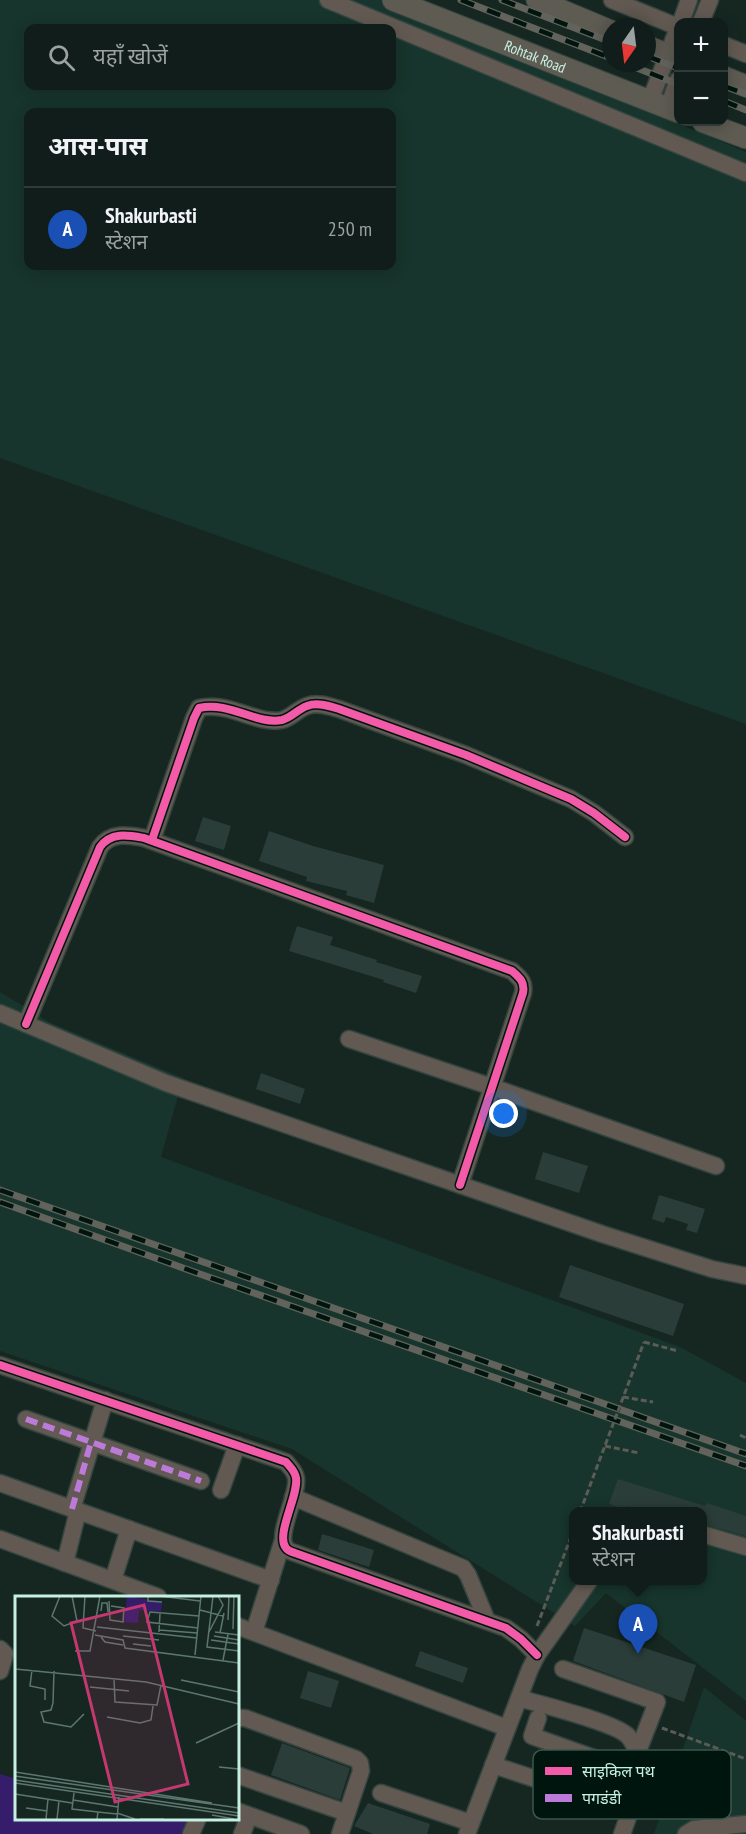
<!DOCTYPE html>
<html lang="hi">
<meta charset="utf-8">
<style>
body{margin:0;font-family:"PT Sans Narrow","Noto Sans Devanagari",sans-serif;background:#192623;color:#f1f3f6}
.controls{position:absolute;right:18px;top:18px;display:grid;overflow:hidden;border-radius:12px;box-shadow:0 3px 15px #0003}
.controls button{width:54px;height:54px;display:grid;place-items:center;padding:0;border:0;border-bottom:2px solid #303b39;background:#101d1a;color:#f1f3f6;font:30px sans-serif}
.compass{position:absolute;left:602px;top:18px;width:54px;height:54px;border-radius:50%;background:#101d1a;box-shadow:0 3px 15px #0003;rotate:194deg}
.you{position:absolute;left:504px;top:1114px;width:21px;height:21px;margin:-15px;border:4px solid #fff;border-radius:50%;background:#1a73e8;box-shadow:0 0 0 9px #1a73e833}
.badge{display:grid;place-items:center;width:39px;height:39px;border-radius:50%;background:#d93025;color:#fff;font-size:20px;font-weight:700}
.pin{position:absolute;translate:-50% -50px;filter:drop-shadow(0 2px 3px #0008)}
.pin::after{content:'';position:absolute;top:32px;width:21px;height:18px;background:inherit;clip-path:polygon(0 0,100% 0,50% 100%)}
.popup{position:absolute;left:569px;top:1507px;width:138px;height:78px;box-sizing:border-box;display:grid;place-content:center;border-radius:12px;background:#101d1a;filter:drop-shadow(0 2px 4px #0005);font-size:20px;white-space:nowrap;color:#9ca2a2}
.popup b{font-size:22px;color:#f1f3f6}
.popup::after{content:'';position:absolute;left:50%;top:100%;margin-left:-12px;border:12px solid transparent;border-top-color:#101d1a}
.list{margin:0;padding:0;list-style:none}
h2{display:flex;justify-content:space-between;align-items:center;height:78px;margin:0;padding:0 24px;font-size:26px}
h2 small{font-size:20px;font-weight:400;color:#9ca2a2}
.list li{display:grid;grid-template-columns:39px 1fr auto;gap:18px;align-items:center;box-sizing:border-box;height:84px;padding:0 24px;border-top:2px solid #303b39}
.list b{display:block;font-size:22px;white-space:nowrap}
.list p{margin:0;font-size:20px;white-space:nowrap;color:#9ca2a2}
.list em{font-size:20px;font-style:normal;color:#9ca2a2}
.icon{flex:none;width:33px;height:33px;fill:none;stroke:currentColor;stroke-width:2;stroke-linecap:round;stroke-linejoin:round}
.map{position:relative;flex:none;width:746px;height:1834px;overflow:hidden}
.search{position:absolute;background:#101d1a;box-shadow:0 3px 15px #0003;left:24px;top:24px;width:372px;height:66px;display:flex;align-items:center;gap:15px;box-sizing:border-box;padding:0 21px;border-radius:12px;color:#9ca2a2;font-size:22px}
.panel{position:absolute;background:#101d1a;box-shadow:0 3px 15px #0003;left:24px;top:108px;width:372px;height:162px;border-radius:12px}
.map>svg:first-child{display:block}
.built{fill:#17352c;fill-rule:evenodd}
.green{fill:#361d6c}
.building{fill:#2b3d38}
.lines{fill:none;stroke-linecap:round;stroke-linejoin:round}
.minor-casing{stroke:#344540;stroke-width:19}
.major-casing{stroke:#344540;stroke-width:23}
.path{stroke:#5b5c55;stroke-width:3;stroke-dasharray:6 3;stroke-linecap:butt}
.minor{stroke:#625a52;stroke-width:16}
.major{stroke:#5d5b52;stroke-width:21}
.rail-casing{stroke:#62635c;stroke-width:7}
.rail{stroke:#00150e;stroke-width:4.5;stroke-dasharray:14;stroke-linecap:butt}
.path-bridge{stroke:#5b5c55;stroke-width:3;stroke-dasharray:6 3;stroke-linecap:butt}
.quiet{stroke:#bd7bd9;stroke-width:6;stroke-dasharray:12 6;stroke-linecap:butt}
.cycleway-casing{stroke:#00150e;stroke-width:11}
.cycleway{stroke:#f35aa7;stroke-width:8}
.labels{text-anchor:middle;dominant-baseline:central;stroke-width:6;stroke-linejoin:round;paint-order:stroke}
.street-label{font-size:15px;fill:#c6f0e2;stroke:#00150e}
.inset-road{fill:none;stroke:#5c776f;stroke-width:1.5}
.view{fill:#c3386f;fill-opacity:0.15;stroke:#c3386f;stroke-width:3}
.inset-edge{fill:none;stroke:#c6f0e2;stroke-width:3}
.key{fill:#00150e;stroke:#3b574e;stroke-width:1.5}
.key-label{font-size:16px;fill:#c6f0e2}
</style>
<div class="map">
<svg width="746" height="1834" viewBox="0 0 746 1834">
<rect width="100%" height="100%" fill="#162722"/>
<g class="built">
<path d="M 0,0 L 383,0 L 746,152 L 746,724 L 0,458 ZM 28,28 L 392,28 L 392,86 L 28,86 ZM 28,112 L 392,112 L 392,266 L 28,266 Z"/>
<path d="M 0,992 L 51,1023 L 183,1078 L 161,1157 L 680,1347 L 746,1383 L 746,1701 L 606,1593 L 575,1626 L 292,1449 L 0,1351 ZM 574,1512 L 702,1512 L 702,1580 L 574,1580 Z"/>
<polygon points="704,1687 746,1721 746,1834 654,1834"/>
</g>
<polygon class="green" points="0,1774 16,1779 16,1818 190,1818 185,1834 0,1834"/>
<g class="building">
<polygon points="203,817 231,826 224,850 195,841"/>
<polygon points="269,831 313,846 384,865 374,903 346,895 347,891 306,881 307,877 259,861"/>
<polygon points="297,926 333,937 330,945 377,960 376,962 422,976 416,993 383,982 384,980 289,951"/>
<polygon points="261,1073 305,1089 300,1104 256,1089"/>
<polygon points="543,1152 588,1166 579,1193 535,1179"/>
<polygon points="659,1195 705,1209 697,1233 686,1230 688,1224 666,1217 664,1223 652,1219"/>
<polygon points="570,1265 684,1304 673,1336 559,1297"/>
<polygon points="618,1479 705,1506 707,1503 746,1516 746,1536 702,1524 702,1512 650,1512 628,1506 627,1510 609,1504"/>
<polygon points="322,1534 374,1550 369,1567 318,1550"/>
<polygon points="584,1628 696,1665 684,1702 573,1661"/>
<polygon points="420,1651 468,1668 463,1683 415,1666"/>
<polygon points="308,1671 339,1681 331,1708 300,1698"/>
<polygon points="282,1743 350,1768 340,1800 271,1775"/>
<polygon points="368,1803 430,1824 427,1834 373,1834 354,1826"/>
</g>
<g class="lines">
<g class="minor-casing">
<g id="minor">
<polyline points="328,0 746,173"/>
<polyline points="612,0 678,27"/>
<polyline points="681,22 689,0"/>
<polyline points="701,22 710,0"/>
<polyline points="724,45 746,54"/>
<polyline points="650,101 678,28"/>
<polyline points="668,108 678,80"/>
<path d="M 152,840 L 194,718 L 199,708 C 230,701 256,725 282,720 C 291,718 298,709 307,706 C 317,702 329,706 339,709 L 466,755 L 571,799 L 594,813 L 625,837"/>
<polyline points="0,1013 166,1083 602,1234 712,1269 746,1276"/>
<path d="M 26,1024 L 100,847 C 111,832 127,835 144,838 L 512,971 C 520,978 525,982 523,993 L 460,1185"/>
<polyline points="349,1039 492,1087 716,1166"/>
<path d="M 0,1365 L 286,1462 C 290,1467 295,1471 296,1478 C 299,1495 275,1535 286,1548 C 288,1551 292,1552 295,1553 L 506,1628 L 521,1639 L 537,1655"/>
<polyline points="26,1419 201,1481"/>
<polyline points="0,1483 271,1580"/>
<polyline points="221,1490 237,1445"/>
<polyline points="293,1497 463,1568 468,1575 487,1621"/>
<polyline points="72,1509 105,1400"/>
<polyline points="702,1534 746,1547"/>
<polyline points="0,1539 158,1597"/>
<polyline points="65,1563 78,1511"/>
<polyline points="113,1580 129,1529"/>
<polyline points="237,1626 507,1728"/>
<polyline points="254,1632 283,1540"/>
<polyline points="0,1649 5,1654 0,1671"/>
<polyline points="563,1669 657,1702 637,1754"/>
<path d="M 519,1698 C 542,1705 614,1722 628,1736 C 637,1746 640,1763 638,1776 C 636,1796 629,1815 622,1834"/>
<polyline points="237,1718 245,1718 356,1759 360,1763 361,1771 340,1834"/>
<polyline points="538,1718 532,1736 639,1774"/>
<polyline points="493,1765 630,1810"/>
<polyline points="237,1775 347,1813"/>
<polyline points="381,1793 471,1823"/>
<polyline points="237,1811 301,1834"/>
<polyline points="191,1834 198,1818"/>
<polyline points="242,1834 249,1816"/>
<polyline points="467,1834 530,1669 537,1655 590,1580"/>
<polyline points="686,1834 694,1829 746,1824"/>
</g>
</g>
<g class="major-casing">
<g id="major">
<path id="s1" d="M 393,0 L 678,112"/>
<polyline points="537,0 611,31"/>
<polyline points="647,46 678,59"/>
<polyline points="724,77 746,86"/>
<polyline points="703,122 746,138"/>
</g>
</g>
<g class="path">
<polyline points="644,1342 678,1351"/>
<polyline points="623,1397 653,1402"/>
<polyline points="740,1435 746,1438"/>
<polyline points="605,1446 639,1453"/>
<polyline points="537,1626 574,1529"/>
<polyline points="662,1728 746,1759"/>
</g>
<use href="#minor" class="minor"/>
<use href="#major" class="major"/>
<g class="rail-casing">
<g id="rail">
<polyline points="461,0 611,58"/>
<polyline points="502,0 611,42"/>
<polyline points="647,56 678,68"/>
<polyline points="624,63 678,84"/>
<polyline points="724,86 746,94"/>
<polyline points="724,101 746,110"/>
<polyline points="0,1190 746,1454"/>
<polyline points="0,1202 197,1273 746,1466"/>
</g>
</g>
<use href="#rail" class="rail"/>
<polyline class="path-bridge" points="580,1512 644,1342"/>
<g class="quiet">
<polyline points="26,1419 201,1481"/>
<polyline points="72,1509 91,1442"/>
</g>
<g class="cycleway-casing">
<g id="cycleway">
<path d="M 152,840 L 194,718 L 199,708 C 230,701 256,725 282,720 C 291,718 298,709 307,706 C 317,702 329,706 339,709 L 466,755 L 571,799 L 594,813 L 625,837"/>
<path d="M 26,1024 L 100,847 C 111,832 127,835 144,838 L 512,971 C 520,978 525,982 523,993 L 460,1185"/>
<path d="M 0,1365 L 286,1462 C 290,1467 295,1471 296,1478 C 299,1495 275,1535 286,1548 C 288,1551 292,1552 295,1553 L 506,1628 L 521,1639 L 537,1655"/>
</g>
</g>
<use href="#cycleway" class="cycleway"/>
</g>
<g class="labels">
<g class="street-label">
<text stroke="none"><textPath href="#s1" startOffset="153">Rohtak Road</textPath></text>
</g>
</g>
<g transform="translate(15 1596)">
<rect width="224" height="224" fill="#162722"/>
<path d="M 112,0 L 147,6 L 146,16 L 124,14 L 123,27 L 109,26 Z" fill="#361d6c"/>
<path class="inset-road" d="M 45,0 L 37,20 L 49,30 L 62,25 L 57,0M 70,0 L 68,32 L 81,35M 133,0 L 133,5 L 147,6M 144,0 L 185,5M 198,0 L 192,51 L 224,55M 94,5 L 95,24 L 108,26 L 109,12 L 96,10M 185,14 L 208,20M 86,15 L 87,7 L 92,7 L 93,16M 213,24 L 214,0M 82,31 L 182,42M 183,32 L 132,26 L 135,16 L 184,20M 218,33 L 219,0M 144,34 L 182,37M 144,36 L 145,17M 194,36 L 208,9 L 203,0M 200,36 L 224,39M 205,37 L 209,17M 80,39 L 108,44 L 110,52 L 224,67M 108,40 L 144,44M 199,40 L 224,44M 86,41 L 90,46 L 108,49M 196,44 L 224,48M 118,48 L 136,50M 60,55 L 75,55 L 85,0M 180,59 L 186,0M 208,64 L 213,38M 0,73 L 131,86 L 224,108M 17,74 L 15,90 L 30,93 L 30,104M 39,75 L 38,107 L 36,114 L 26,116 L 29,126 L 56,131 L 69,118M 99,83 L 100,106 L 142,109 L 146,89M 166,84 L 224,96M 75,91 L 114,95M 92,121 L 125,127 L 136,124 L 138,110M 181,147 L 224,127M 204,171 L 224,173M 0,176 L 197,207M 0,180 L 224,212M 0,184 L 224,217M 0,187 L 224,220M 59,197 L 57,213 L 83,216M 0,198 L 57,207M 58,204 L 103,211M 11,212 L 32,215M 102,217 L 120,223M 197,219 L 219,223M 31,223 L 33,203M 42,223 L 44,205M 82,223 L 83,216 L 102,218M 102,223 L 104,201M 125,223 L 149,223"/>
<path class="view" d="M 129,9 L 173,188 L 100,206 L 56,27 Z"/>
<rect width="224" height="224" class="inset-edge"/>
</g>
<rect x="533" y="1750" width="198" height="69" rx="9" class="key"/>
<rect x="545" y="1767" width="27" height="8" fill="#f35aa7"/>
<rect x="545" y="1794" width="27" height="8" fill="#bd7bd9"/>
<g class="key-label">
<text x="582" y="1777">साइकिल पथ</text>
<text x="582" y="1804">पगडंडी</text>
</g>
</svg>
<div class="controls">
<button>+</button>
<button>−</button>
</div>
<svg class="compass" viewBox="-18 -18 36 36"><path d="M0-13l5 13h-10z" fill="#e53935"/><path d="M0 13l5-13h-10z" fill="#9ca2a2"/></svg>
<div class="you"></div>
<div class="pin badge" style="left:638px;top:1654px;background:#1a4fb4">A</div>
<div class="popup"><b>Shakurbasti</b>स्टेशन</div>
<div class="search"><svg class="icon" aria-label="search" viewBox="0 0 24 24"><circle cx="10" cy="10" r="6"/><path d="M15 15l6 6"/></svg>यहाँ खोजें</div>
<section class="panel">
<h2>आस-पास<small></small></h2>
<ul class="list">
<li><span class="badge" style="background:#1a4fb4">A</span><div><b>Shakurbasti</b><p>स्टेशन</p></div><em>250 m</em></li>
</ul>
</section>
</div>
